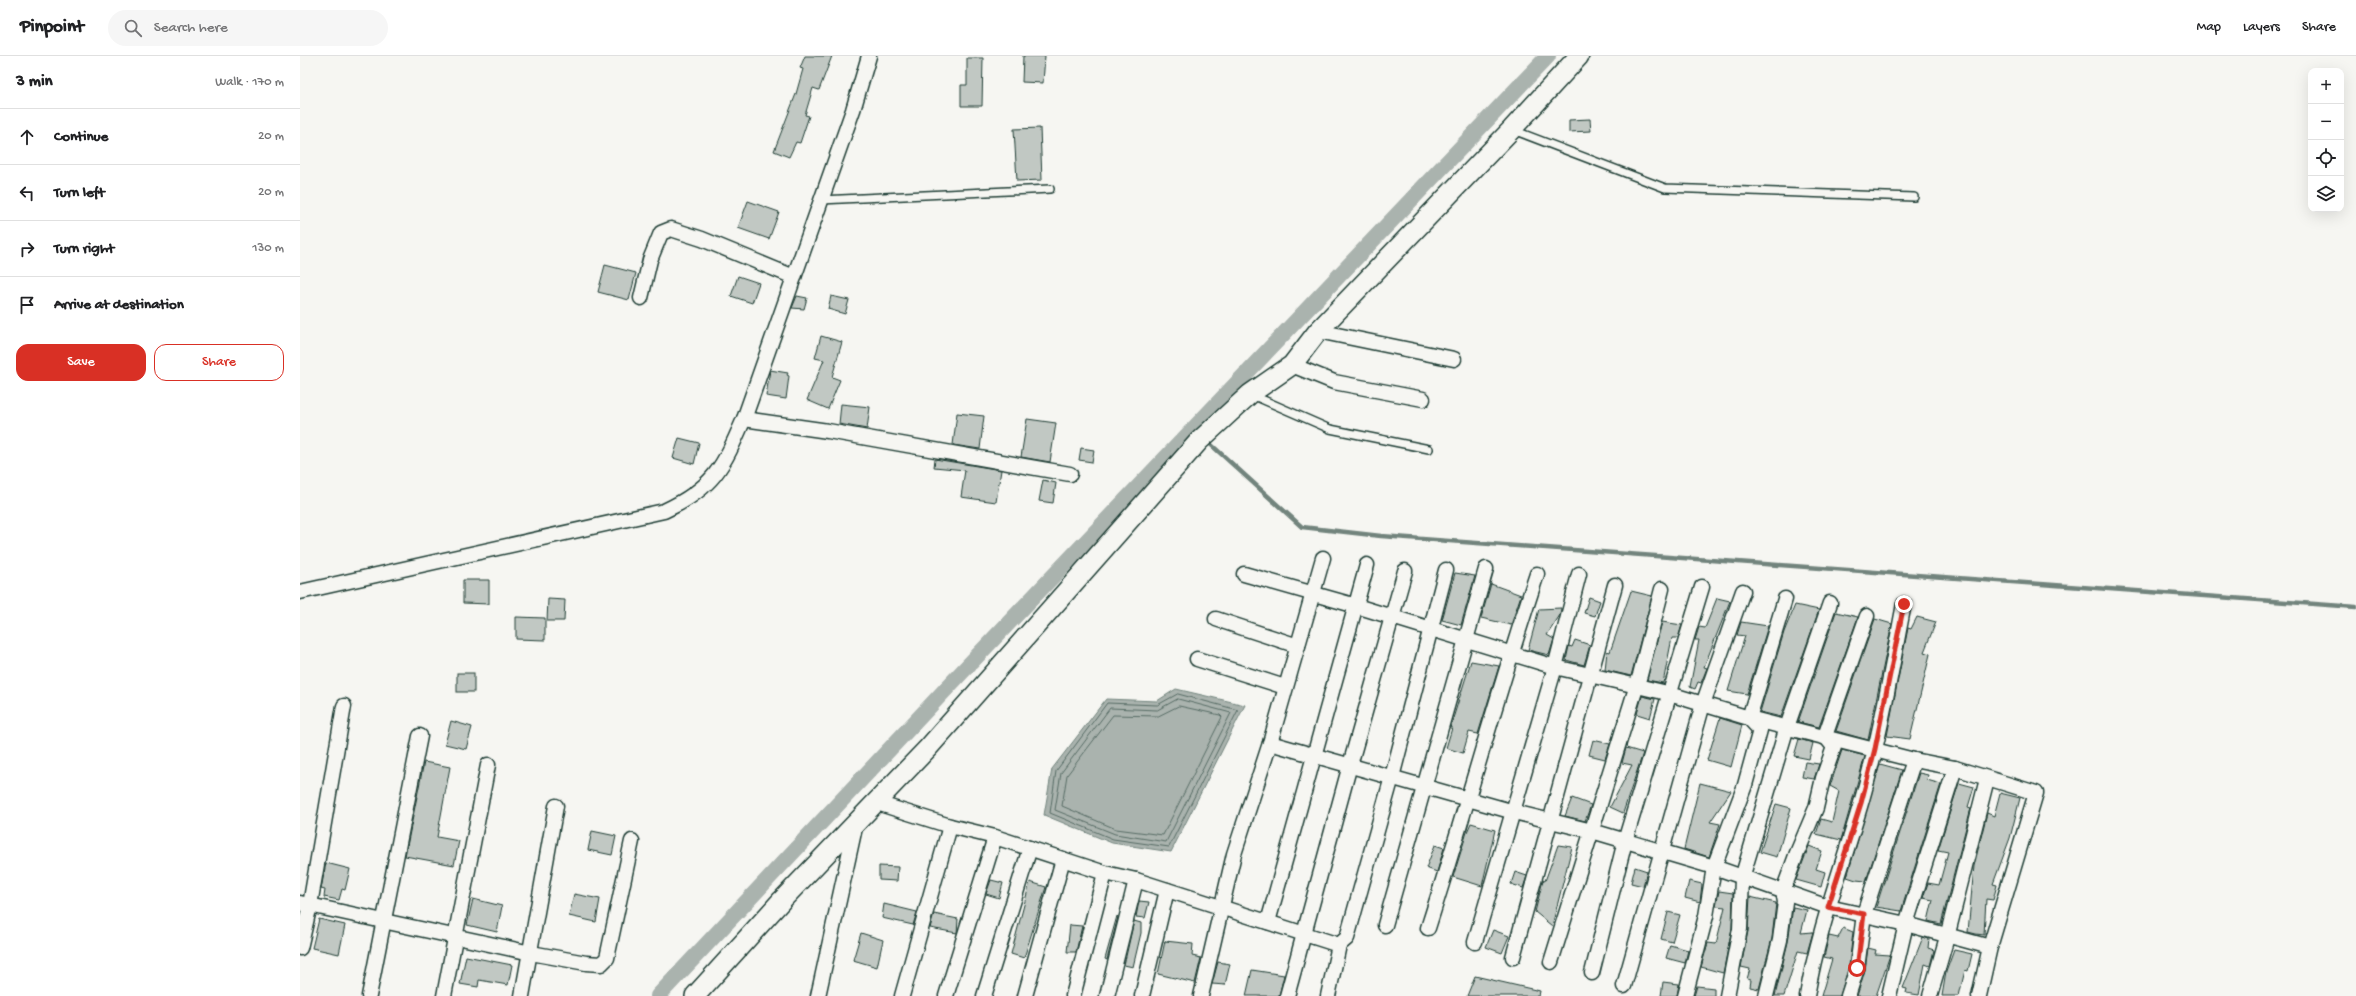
<!DOCTYPE html>
<meta charset="utf-8">
<style>
body{margin:0;font-family:"Gochi Hand",sans-serif;background:#f6f6f6;color:#202124}
.controls{position:absolute;right:12px;top:12px;display:grid;overflow:hidden;border-radius:8px;box-shadow:0 4px 16px #0002}
.controls button{width:36px;height:36px;display:grid;place-items:center;padding:0;border:0;border-bottom:1px solid #e0e0e0;background:#fff;color:#202124;font:20px sans-serif}
.stop{position:absolute;width:12px;height:12px;margin:-9px;border:3px solid #d93025;border-radius:50%;background:#fff}
.stop.end{background:#d93025;border-color:#fff;box-shadow:0 1px 4px #0008}
.list{margin:0;padding:0;list-style:none}
h2{display:flex;justify-content:space-between;align-items:center;height:52px;margin:0;padding:0 16px;font-size:17px}
h2 small{font-size:13px;font-weight:400;color:#757577}
.list li{display:grid;grid-template-columns:26px 1fr auto;gap:12px;align-items:center;box-sizing:border-box;height:56px;padding:0 16px;border-top:1px solid #e0e0e0}
.list b{display:block;font-size:15px;white-space:nowrap}
.list em{font-size:13px;font-style:normal;color:#757577}
.actions{display:flex;gap:8px;padding:12px 16px}
.actions a{flex:1;padding:9px 0;border:1px solid #d93025;border-radius:12px;text-align:center;font-size:14px;color:#d93025}
.actions .main{background:#d93025;color:#fff}
.icon{flex:none;width:22px;height:22px;fill:none;stroke:currentColor;stroke-width:2;stroke-linecap:round;stroke-linejoin:round}
.map{position:relative;flex:none;width:2056px;height:940px;overflow:hidden}
header{display:flex;align-items:center;gap:24px;box-sizing:border-box;height:56px;padding:0 20px;background:#fff;border-bottom:1px solid #e0e0e0}
header strong{font-size:19px}
nav{display:flex;gap:22px;margin-inline-start:auto;font-size:14px}
.search{width:280px;height:36px;background:#f6f6f6;display:flex;align-items:center;gap:10px;box-sizing:border-box;padding:0 14px;border-radius:22px;color:#757577;font-size:15px}
main{display:flex}
aside{flex:1;background:#fff}
.map>svg:first-child{display:block}
.water{fill:#aab3ae;stroke:#72847d}
.lines{fill:none;stroke-linecap:round;stroke-linejoin:round}
.shore{stroke:#576c65;stroke-width:1}
.stream{stroke:#72847d;stroke-width:4.5}
.canal{stroke:#aab3ae;stroke-width:16}
.building{fill:#c1c8c3;stroke:#1f3d34}
.service-casing{stroke:#1f3d34;stroke-width:10}
.minor-casing{stroke:#1f3d34;stroke-width:17}
.secondary-casing{stroke:#1f3d34;stroke-width:22}
.service{stroke:#f6f6f2;stroke-width:7}
.minor{stroke:#f6f6f2;stroke-width:14}
.secondary{stroke:#f6f6f2;stroke-width:19}
.route{stroke:#d93025;stroke-width:5}
</style>
<header>
<strong>Pinpoint</strong>
<div class="search"><svg class="icon" aria-label="search" viewBox="0 0 24 24"><circle cx="10" cy="10" r="6"/><path d="M15 15l6 6"/></svg>Search here</div>
<nav><a>Map</a><a>Layers</a><a>Share</a></nav>
</header>
<main>
<aside>
<h2>3 min<small>Walk · 170 m</small></h2>
<ul class="list">
<li><svg class="icon" aria-label="ahead" viewBox="0 0 24 24"><path d="M12 20V5M6 11l6-6 6 6"/></svg><div><b>Continue</b></div><em>20 m</em></li>
<li><svg class="icon" aria-label="left" viewBox="0 0 24 24"><path d="M17 20v-9H6M10 6l-5 5 5 5"/></svg><div><b>Turn left</b></div><em>20 m</em></li>
<li><svg class="icon" aria-label="right" viewBox="0 0 24 24"><path d="M7 20v-9h11M14 6l5 5-5 5"/></svg><div><b>Turn right</b></div><em>130 m</em></li>
<li><svg class="icon" aria-label="arrive" viewBox="0 0 24 24"><path d="M6 21V4h12l-3 4 3 4H6"/></svg><div><b>Arrive at destination</b></div></li>
</ul>
<div class="actions"><a class="main">Save</a><a>Share</a></div>
</aside>
<div class="map">
<svg width="2056" height="940" viewBox="0 0 2056 940">
<rect width="100%" height="100%" fill="#f6f6f2"/>
<filter id="ink" filterUnits="userSpaceOnUse"><feTurbulence type="fractalNoise" baseFrequency=".025" numOctaves="2"/><feDisplacementMap in="SourceGraphic" scale="8" xChannelSelector="R" yChannelSelector="G"/><feConvolveMatrix kernelMatrix="1 2 1 2 8 2 1 2 1" color-interpolation-filters="sRGB"/></filter>
<g filter="url(#ink)">
<polygon class="water" points="876,633 945,649 871,796 812,787 744,759 752,713 806,643 857,645"/>
<g class="lines">
<g class="shore">
<polygon points="878,638 938,654 869,791 813,783 750,757 756,715 807,647 857,649"/>
<polygon points="878,643 931,657 866,786 815,778 755,754 761,717 810,652 857,654"/>
<polygon points="879,650 920,659 922,661 863,779 816,773 762,750 767,719 813,659 858,660"/>
</g>
<polyline class="stream" points="907,385 1002,471 1081,480 2056,551"/>
<polyline class="canal" points="358,940 662,616 1248,0"/>
</g>
<g class="building">
<polygon points="505,0 532,0 519,34 513,32 505,59 509,60 500,87 496,86 489,101 474,95 496,38 503,13 500,12"/>
<polygon points="723,0 745,0 743,27 722,26"/>
<polygon points="667,2 683,2 682,50 661,50 661,29 667,29"/>
<polygon points="1290,63 1291,75 1269,76 1269,64"/>
<polygon points="740,72 742,124 717,125 714,73"/>
<polygon points="448,145 479,156 469,183 438,172"/>
<polygon points="305,209 336,217 329,244 298,236"/>
<polygon points="438,220 459,227 452,247 431,240"/>
<polygon points="497,240 507,242 504,253 492,252"/>
<polygon points="531,240 549,244 545,258 528,253"/>
<polygon points="521,280 542,286 532,321 540,324 528,353 507,344 524,304 515,302"/>
<polygon points="470,314 488,317 487,319 489,320 486,343 466,340"/>
<polygon points="541,348 570,351 567,373 539,368"/>
<polygon points="657,357 684,360 680,393 653,389"/>
<polygon points="727,363 756,367 750,406 721,401"/>
<polygon points="379,382 399,387 394,408 373,402"/>
<polygon points="781,392 794,394 792,406 779,404"/>
<polygon points="635,403 701,414 696,446 661,441 665,414 634,411"/>
<polygon points="743,424 756,427 753,447 739,445"/>
<polygon points="1155,517 1175,520 1161,569 1142,564"/>
<polygon points="163,524 189,524 189,548 163,547"/>
<polygon points="1191,528 1221,539 1211,569 1181,562"/>
<polygon points="1331,535 1352,540 1331,620 1305,614 1307,595 1310,596"/>
<polygon points="1289,541 1300,545 1295,560 1284,557"/>
<polygon points="1417,542 1430,545 1404,611 1407,612 1401,627 1398,626 1395,633 1390,631 1399,584 1395,584 1399,571 1405,572"/>
<polygon points="248,543 265,544 264,565 247,565"/>
<polygon points="1495,549 1519,554 1481,661 1460,656 1484,576"/>
<polygon points="1261,552 1260,559 1247,579 1254,583 1249,599 1228,594 1239,553"/>
<polygon points="1536,556 1558,561 1519,671 1498,666"/>
<polygon points="216,561 245,562 245,584 216,583"/>
<polygon points="1617,561 1636,566 1624,596 1630,598 1610,683 1587,680 1608,572 1611,573"/>
<polygon points="1575,563 1592,568 1568,684 1536,675"/>
<polygon points="1362,566 1382,569 1378,582 1372,582 1363,627 1347,624"/>
<polygon points="1441,566 1468,570 1447,638 1428,635 1445,580 1437,579"/>
<polygon points="1275,584 1290,589 1284,609 1266,604 1269,590 1272,591"/>
<polygon points="1171,605 1199,610 1178,678 1169,676 1163,697 1146,692 1152,672 1150,672"/>
<rect x="157" y="617" width="17" height="19"/>
<polygon points="1342,640 1355,643 1350,662 1337,658"/>
<polygon points="1420,662 1442,669 1431,711 1407,704"/>
<polygon points="151,665 172,671 166,693 145,688"/>
<polygon points="1499,683 1513,687 1509,703 1494,700"/>
<polygon points="1293,684 1310,688 1305,703 1289,699"/>
<polygon points="1326,692 1343,697 1323,757 1310,751 1332,709 1322,707"/>
<polygon points="1542,694 1565,700 1541,784 1516,778 1521,763 1532,766 1539,735 1530,730"/>
<polygon points="124,706 150,711 137,781 159,785 154,809 105,800"/>
<polygon points="1505,706 1519,708 1514,723 1502,721"/>
<polygon points="1580,708 1602,714 1566,825 1556,824 1547,821"/>
<polygon points="1619,717 1628,719 1627,724 1641,728 1601,855 1576,851"/>
<polygon points="1400,727 1431,735 1410,766 1420,768 1409,801 1384,793"/>
<polygon points="1659,727 1674,731 1668,751 1671,752 1641,868 1628,865 1633,844 1623,842 1628,827 1639,829 1648,796 1638,794"/>
<polygon points="1700,737 1720,742 1710,782 1693,828 1697,829 1693,844 1686,843 1684,879 1676,878 1668,876 1674,810 1687,757 1694,760"/>
<polygon points="1272,742 1291,749 1285,765 1265,760"/>
<polygon points="1476,748 1491,752 1477,801 1460,796"/>
<polygon points="1171,767 1195,774 1182,830 1153,821 1167,776"/>
<polygon points="292,775 316,780 312,799 288,794"/>
<polygon points="1135,789 1144,792 1137,816 1126,812"/>
<polygon points="1258,789 1272,791 1252,870 1235,856 1243,824 1245,825"/>
<polygon points="1509,790 1522,795 1516,813 1525,816 1521,831 1496,824"/>
<polygon points="26,807 50,813 45,834 42,833 39,844 24,841 25,834 21,833"/>
<polygon points="579,810 598,811 597,825 579,824"/>
<polygon points="1335,811 1347,815 1343,830 1331,827"/>
<polygon points="1215,816 1227,820 1223,832 1211,828"/>
<polygon points="691,824 703,827 699,842 686,838"/>
<polygon points="1389,825 1402,828 1400,846 1385,842"/>
<polygon points="730,826 746,831 724,902 711,898"/>
<polygon points="1419,835 1433,837 1432,872 1423,917 1401,911 1408,887 1416,888 1425,851 1416,850"/>
<polygon points="274,838 300,843 296,866 269,860"/>
<polygon points="1450,841 1476,847 1472,882 1459,933 1450,931 1451,924 1447,923 1450,913 1441,911 1448,875"/>
<polygon points="173,843 202,850 197,876 167,869"/>
<polygon points="839,845 849,846 845,862 836,861"/>
<polygon points="584,848 617,856 613,869 582,862"/>
<polygon points="1493,851 1507,854 1501,877 1513,876 1507,897 1498,895 1484,940 1475,940 1488,886"/>
<polygon points="1368,856 1380,859 1372,886 1361,883"/>
<polygon points="634,858 658,863 657,877 630,872"/>
<polygon points="817,860 818,861 807,904 805,903"/>
<polygon points="19,863 45,869 39,898 12,892"/>
<polygon points="834,865 841,867 841,877 833,911 824,909"/>
<polygon points="770,869 782,870 776,896 767,896"/>
<polygon points="1543,872 1553,876 1549,910 1540,940 1521,940 1532,903 1524,901 1529,880 1538,882"/>
<polygon points="1193,874 1209,880 1202,897 1186,891"/>
<polygon points="561,877 583,884 577,911 553,904"/>
<polygon points="1623,881 1629,883 1628,892 1634,894 1630,910 1625,908 1619,939 1606,937 1607,933 1603,932"/>
<polygon points="865,885 893,888 892,900 901,902 895,927 858,918"/>
<polygon points="1370,889 1388,894 1385,907 1366,902"/>
<polygon points="1568,892 1576,894 1575,898 1590,899 1576,940 1557,940 1565,914"/>
<polygon points="1654,894 1672,898 1668,915 1665,914 1659,940 1642,940 1646,916"/>
<polygon points="166,900 212,909 208,929 179,924 178,931 160,928"/>
<polygon points="918,906 930,908 925,929 912,928"/>
<polygon points="952,914 984,919 979,940 946,940"/>
<polygon points="1175,920 1240,935 1239,940 1167,940"/>
<polygon points="1363,926 1379,928 1377,940 1361,940"/>
<polygon points="1397,930 1414,932 1414,940 1394,940"/>
</g>
<g class="lines">
<g class="service-casing">
<g id="service">
<polyline points="1213,74 1365,132 1614,141"/>
<polyline points="521,144 750,133"/>
<polyline points="952,339 1030,373 1129,393"/>
</g>
</g>
<g class="minor-casing">
<g id="minor">
<polyline points="341,242 350,204 361,177 371,173 402,183 494,221"/>
<polyline points="1018,275 1154,303"/>
<polyline points="992,309 1034,326 1123,343"/>
<polyline points="444,363 528,375 770,418"/>
<polyline points="944,518 1053,549 1255,611 1363,636 1449,662 1614,704 1655,712 1736,737 1690,891 1679,940"/>
<path d="M 0,536 L 364,455 C 414,432 423,411 444,363 L 553,54 L 569,0"/>
<polyline points="916,563 998,590"/>
<polyline points="897,603 985,631"/>
<polyline points="970,687 1214,756 1292,775 1414,811 1528,851 1606,868 1690,891"/>
<polyline points="577,747 650,770 695,781 805,817 836,824 1039,889 1047,882 1092,721 1146,514"/>
<polyline points="0,847 231,897 286,907 301,908 307,902 332,785"/>
<polyline points="968,866 1067,509"/>
<polyline points="1085,869 1186,513"/>
<path d="M 1128,872 C 1166,754 1198,635 1237,518"/>
<polyline points="1175,886 1255,611 1279,518"/>
<polyline points="0,892 10,849 44,650"/>
<polyline points="1213,901 1315,529"/>
<polyline points="1251,906 1340,619 1362,533"/>
<polyline points="1292,917 1325,785 1402,531"/>
<polyline points="1324,930 1403,648 1443,535"/>
<polyline points="69,940 120,680"/>
<polyline points="144,940 188,709"/>
<polyline points="222,940 256,750"/>
<polyline points="518,940 556,767"/>
<polyline points="602,940 650,770"/>
<polyline points="646,940 695,781"/>
<polyline points="684,940 730,792"/>
<polyline points="725,940 763,803"/>
<polyline points="773,940 805,817"/>
<polyline points="807,940 836,824"/>
<polyline points="842,940 867,834"/>
<polyline points="901,940 934,798 970,687 1023,502"/>
<polyline points="987,940 1050,709 1105,515"/>
<polyline points="1028,940 1039,889"/>
<polyline points="1385,940 1406,860 1414,811 1445,729 1460,674 1449,662 1485,543"/>
<polyline points="1427,940 1440,873 1442,822 1487,671 1530,547"/>
<polyline points="1466,940 1480,884 1485,846 1483,835 1497,797 1516,752 1523,722 1534,691 1525,680 1567,560"/>
<path d="M 1507,940 C 1518,874 1542,812 1561,747 C 1580,682 1591,615 1604,548"/>
<polyline points="1548,940 1557,912 1564,858 1614,704"/>
<polyline points="1589,940 1606,868 1655,712"/>
<polyline points="1630,940 1647,881 1687,723"/>
</g>
</g>
<g class="secondary-casing">
<polyline id="secondary" points="395,940 482,844 628,692 899,385 950,338 992,309 1018,275 1212,73 1279,0"/>
</g>
<use href="#service" class="service"/>
<use href="#minor" class="minor"/>
<use href="#secondary" class="secondary"/>
</g>
</g>
<g class="lines" filter="url(#ink)">
<polyline class="route" points="1557,912 1564,858 1528,851 1561,747 1575,693 1604,548"/>
</g>
</svg>
<div class="controls">
<button>+</button>
<button>−</button>
<button><svg class="icon" aria-label="locate" viewBox="0 0 24 24"><circle cx="12" cy="12" r="6"/><path d="M12 2v4M12 18v4M2 12h4M18 12h4"/></svg></button>
<button><svg class="icon" aria-label="layers" viewBox="0 0 24 24"><path d="M12 4l9 5-9 5-9-5zM3 14l9 5 9-5"/></svg></button>
</div>
<div class="stop" style="left:1557px;top:912px"></div>
<div class="stop end" style="left:1604px;top:548px"></div>
</div>
</main>
